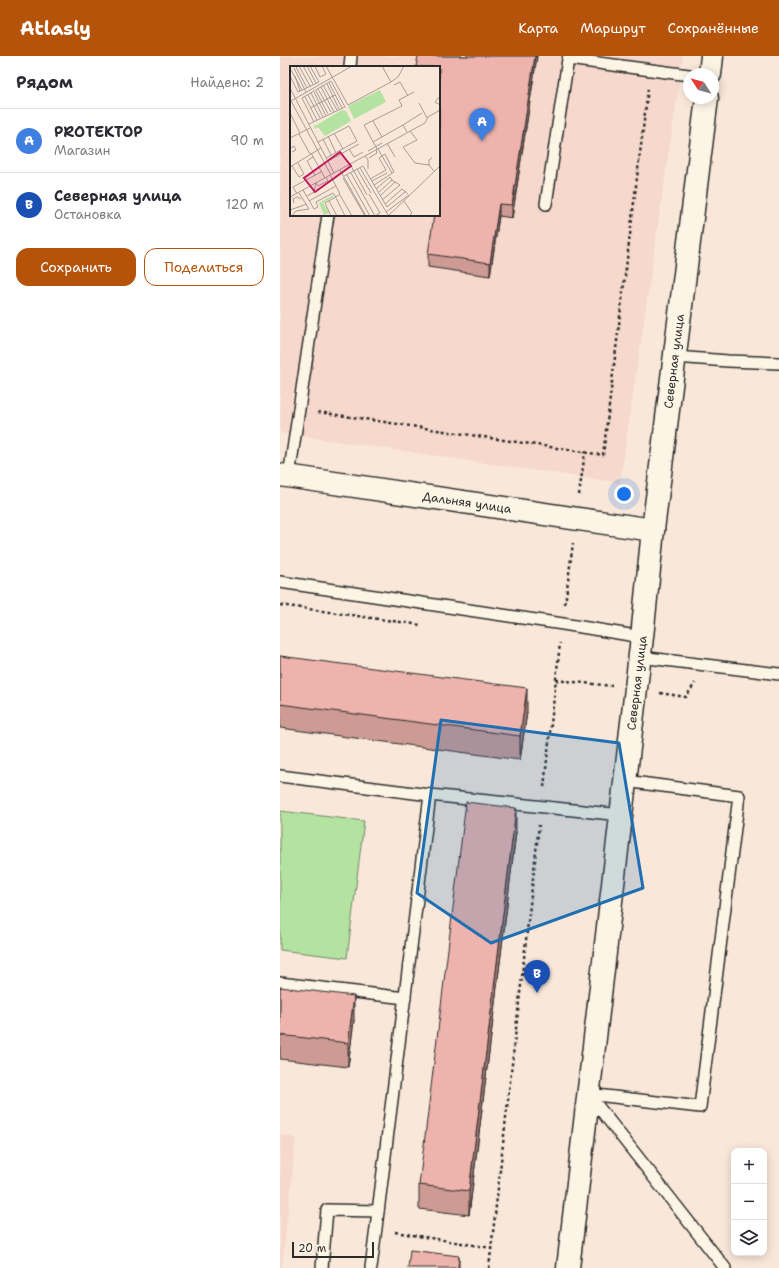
<!DOCTYPE html>
<html lang="ru">
<meta charset="utf-8">
<style>
body{margin:0;font-family:"Shantell Sans",sans-serif;background:#f7f7f7;color:#2b2b33}
.controls{position:absolute;right:12px;bottom:12px;display:grid;overflow:hidden;border-radius:8px;box-shadow:0 2px 10px #0003}
.controls button{width:36px;height:36px;display:grid;place-items:center;padding:0;border:0;border-bottom:1px solid #e1e1e2;background:#fff;color:#2b2b33;font:20px sans-serif}
.compass{position:absolute;left:403px;top:12px;width:36px;height:36px;border-radius:50%;background:#fff;box-shadow:0 2px 10px #0003;rotate:306deg}
.scale{position:absolute;left:12px;bottom:10px;width:82px;box-sizing:border-box;padding-left:4px;border:2px solid #2b2b2b;border-top:0;font-size:11px;line-height:14px;white-space:nowrap;color:#2b2b2b;-webkit-text-stroke:3px #fcf5e5;paint-order:stroke}
.you{position:absolute;left:344px;top:438px;width:14px;height:14px;margin:-10px;border:3px solid #fff;border-radius:50%;background:#1a73e8;box-shadow:0 0 0 6px #1a73e833}
.badge{display:grid;place-items:center;width:26px;height:26px;border-radius:50%;background:#b45309;color:#fff;font-size:13px;font-weight:700}
.pin{position:absolute;translate:-50% -33px;filter:drop-shadow(0 1px 2px #0008)}
.pin::after{content:'';position:absolute;top:21px;width:14px;height:12px;background:inherit;clip-path:polygon(0 0,100% 0,50% 100%)}
.list{margin:0;padding:0;list-style:none}
h2{display:flex;justify-content:space-between;align-items:center;height:52px;margin:0;padding:0 16px;font-size:17px}
h2 small{font-size:13px;font-weight:400;color:#7c7c81}
.list li{display:grid;grid-template-columns:26px 1fr auto;gap:12px;align-items:center;box-sizing:border-box;height:64px;padding:0 16px;border-top:1px solid #e1e1e2}
.list b{display:block;font-size:15px;white-space:nowrap}
.list p{margin:0;font-size:13px;white-space:nowrap;color:#7c7c81}
.list em{font-size:13px;font-style:normal;color:#7c7c81}
.actions{display:flex;gap:8px;padding:12px 16px}
.actions a{flex:1;padding:9px 0;border:1px solid #b45309;border-radius:12px;text-align:center;font-size:14px;color:#b45309}
.actions .main{background:#b45309;color:#fff}
.icon{flex:none;width:22px;height:22px;fill:none;stroke:currentColor;stroke-width:2;stroke-linecap:round;stroke-linejoin:round}
.map{position:relative;flex:none;width:499px;height:1212px;overflow:hidden}
header{display:flex;align-items:center;gap:24px;box-sizing:border-box;height:56px;padding:0 20px;background:#b45309;color:#fff}
header strong{font-size:19px}
nav{display:flex;gap:22px;margin-inline-start:auto;font-size:14px}
main{display:flex}
aside{flex:1;background:#fff}
.map>svg:first-child{display:block}
.built{fill:#f6d8cc;fill-rule:evenodd}
.green{fill:#b4e2a1;stroke:#708666}
.lines{fill:none;stroke-linecap:round;stroke-linejoin:round}
.lane-casing{stroke:#2b2b2b;stroke-width:14}
.street-casing{stroke:#2b2b2b;stroke-width:25}
.secondary-casing{stroke:#2b2b2b;stroke-width:25}
.path{stroke:#2b2b2b;stroke-width:2.5;stroke-dasharray:3 3;stroke-linecap:butt}
.lane{stroke:#fcf5e5;stroke-width:11}
.street{stroke:#fcf5e5;stroke-width:22}
.secondary{stroke:#fcf5e5;stroke-width:22}
.wall{fill:#cd9a94;stroke:#2b2b2b}
.shaded-wall{fill:#a77d78;stroke:#2b2b2b}
.building{fill:#eeb3ac;stroke:#2b2b2b}
.marked{fill:#1f6fb2;fill-opacity:0.2;stroke:#1f6fb2;stroke-width:3;stroke-linejoin:round}
.labels{text-anchor:middle;dominant-baseline:central;stroke-width:3.5;stroke-linejoin:round;paint-order:stroke}
.street-label{font-size:12px;fill:#2b2b2b;stroke:#fcf5e5}
.inset-road{fill:none;stroke:#a79c94;stroke-width:1}
.view{fill:#c2185b;fill-opacity:0.15;stroke:#c2185b;stroke-width:2}
.inset-edge{fill:none;stroke:#2b2b2b;stroke-width:2}
</style>
<header>
<strong>Atlasly</strong>
<nav><a>Карта</a><a>Маршрут</a><a>Сохранённые</a></nav>
</header>
<main>
<aside>
<h2>Рядом<small>Найдено: 2</small></h2>
<ul class="list">
<li><span class="badge" style="background:#3f7fe0">A</span><div><b>PROТЕКТОР</b><p>Магазин</p></div><em>90 m</em></li>
<li><span class="badge" style="background:#1a4fb4">B</span><div><b>Северная улица</b><p>Остановка</p></div><em>120 m</em></li>
</ul>
<div class="actions"><a class="main">Сохранить</a><a>Поделиться</a></div>
</aside>
<div class="map">
<svg width="499" height="1212" viewBox="0 0 499 1212">
<rect width="100%" height="100%" fill="#f9e8da"/>
<filter id="ink" filterUnits="userSpaceOnUse"><feTurbulence type="fractalNoise" baseFrequency=".025" numOctaves="2"/><feDisplacementMap in="SourceGraphic" scale="8" xChannelSelector="R" yChannelSelector="G"/><feConvolveMatrix kernelMatrix="1 2 1 2 8 2 1 2 1" color-interpolation-filters="sRGB"/></filter>
<g filter="url(#ink)">
<g class="built">
<path d="M 0,0 L 403,0 L 340,427 L 0,377 ZM 11,11 L 159,11 L 159,159 L 11,159 Z"/>
<polygon points="0,1079 16,1082 2,1212 0,1212"/>
</g>
<polygon class="green" points="0,755 84,765 67,902 0,894"/>
<g class="lines">
<g class="lane-casing">
<g id="lane">
<polyline points="70,11 71,0"/>
<polyline points="266,148 288,3 409,19"/>
<polyline points="395,301 448,305 499,307"/>
<polyline points="9,420 48,159"/>
<polyline points="0,526 283,568 362,581"/>
<polyline points="360,601 499,618"/>
<polyline points="0,720 150,739 341,759"/>
<polyline points="0,927 125,942"/>
<polyline points="308,1038 420,1051 459,740 345,725"/>
<polyline points="309,1039 445,1212"/>
<polyline points="42,1212 47,1154 98,1155"/>
<polyline points="91,1212 150,739"/>
</g>
</g>
<g class="street-casing">
<g id="street">
<polyline points="430,18 432,0"/>
<path id="s1" d="M 373,474 L 427,42"/>
</g>
</g>
<g class="secondary-casing">
<g id="secondary">
<path id="s2" d="M 0,419 L 373,474 L 362,581 L 288,1212"/>
</g>
</g>
<g class="path">
<polyline points="38,356 323,399 368,32"/>
<polyline points="299,439 305,396"/>
<polyline points="285,548 293,487"/>
<polyline points="0,549 141,569"/>
<polyline points="276,624 332,630"/>
<polyline points="380,637 406,641 415,627"/>
<polyline points="264,731 280,587"/>
<polyline points="115,1176 211,1192"/>
<polyline points="209,1212 259,769"/>
</g>
<use href="#lane" class="lane"/>
<use href="#street" class="street"/>
<use href="#secondary" class="secondary"/>
</g>
<g class="wall">
<polygon points="138,0 257,0 232,162 219,160 210,220 148,211 148,198 159,159 159,11"/>
<polygon points="0,600 247,656 240,704 0,672"/>
<polygon points="236,776 189,1159 139,1153 139,1129"/>
<polygon points="0,931 74,964 68,1011 0,1003"/>
</g>
<g class="shaded-wall">
<polygon points="255,0 257,0 232,162 232,149"/>
<polygon points="219,148 219,160 210,220 210,207"/>
<polygon points="247,632 247,656 240,704 240,680"/>
<polygon points="236,752 236,776 189,1159 189,1135"/>
<polygon points="74,940 74,964 68,1011 68,987"/>
<polygon points="179,1200 179,1212 178,1212"/>
</g>
<g class="building">
<polygon points="138,0 255,0 232,149 219,148 210,207 148,198 154,159 159,159 159,11 136,11"/>
<polygon points="0,600 247,632 240,680 0,648"/>
<polygon points="186,746 236,752 189,1135 139,1129"/>
<polygon points="0,931 74,940 68,987 0,979"/>
<polygon points="130,1194 179,1200 178,1212 128,1212"/>
</g>
</g>
<path class="marked" d="M 161,664 L 339,687 L 363,832 L 211,887 L 137,837 Z"/>
<g class="labels">
<g class="street-label">
<text stroke="none"><textPath href="#s1" startOffset="170">Северная улица</textPath></text>
<text stroke="none"><textPath href="#s2" startOffset="189">Дальняя улица</textPath></text>
<text transform="translate(357 627) rotate(-83)">Северная улица</text>
</g>
</g>
<g transform="translate(10 10)">
<rect width="150" height="150" fill="#f9e8da"/>
<path d="M 90,24 L 96,36 L 64,53 L 58,40 ZM 52,44 L 56,45 L 61,55 L 35,70 L 28,61 L 25,63 L 23,58 L 25,60 ZM 43,129 L 44,131 L 33,137 L 39,147 L 34,149 L 29,137 Z" fill="#b4e2a1"/>
<path class="inset-road" d="M 9,0 L 20,20M 13,0 L 23,18M 17,0 L 26,17M 20,0 L 29,16M 25,0 L 30,11 L 36,8 L 32,0M 36,0 L 58,39 L 101,16 L 92,0M 6,1 L 17,22M 4,2 L 16,26M 1,4 L 12,24M 0,10 L 8,26 L 29,16M 5,10 L 10,25M 101,16 L 108,11 L 114,0M 39,17 L 52,42M 37,18 L 49,43M 33,19 L 47,44M 104,19 L 110,16 L 118,30M 31,21 L 44,46M 0,22 L 44,107M 28,23 L 41,46M 26,25 L 38,48M 24,26 L 36,50M 21,27 L 33,51M 18,29 L 30,52M 150,30 L 145,36 L 150,39M 15,31 L 27,54M 0,33 L 41,109M 1,35 L 62,0M 129,37 L 137,52M 20,42 L 45,29M 0,47 L 10,67M 83,55 L 92,71M 19,58 L 55,41 L 41,15 L 12,32 L 24,56M 113,59 L 132,47M 120,65 L 127,74 L 113,81 L 125,97 L 139,99M 44,67 L 53,83M 9,68 L 20,88M 38,70 L 46,87M 0,72 L 20,62M 33,73 L 41,89M 28,76 L 59,60 L 67,75 L 36,92M 83,76 L 113,59 L 117,66M 97,77 L 105,91M 0,82 L 4,80 L 6,84 L 2,86M 59,83 L 64,91 L 73,86M 87,83 L 74,59 L 112,40 L 109,34 L 124,26M 88,83 L 102,107M 78,85 L 92,77M 21,87 L 35,112M 75,90 L 78,94 L 78,103M 23,91 L 17,95 L 25,109M 79,92 L 87,87 L 86,84M 142,92 L 139,94 L 139,99 L 144,105M 38,95 L 69,78M 60,98 L 77,129M 2,100 L 9,111 L 14,108 L 8,97M 0,101 L 31,82M 70,102 L 98,149M 67,103 L 81,127M 50,104 L 76,150M 61,107 L 85,150 L 90,147 L 79,128M 57,109 L 80,150M 54,110 L 73,100 L 97,141M 53,112 L 75,150M 80,113 L 96,104 L 89,92 L 95,88 L 104,106 L 84,119M 82,115 L 97,107M 86,123 L 100,111 L 102,114M 13,124 L 24,143 L 28,141 L 26,136 L 43,127 L 46,131 L 50,128 L 46,120M 88,127 L 102,114 L 110,119M 7,128 L 3,121 L 31,106M 50,129 L 62,150M 17,130 L 24,126 L 26,117 L 28,120 L 38,115 L 36,111M 90,130 L 105,116M 0,131 L 135,57 L 138,51 L 150,44M 46,132 L 55,150M 92,134 L 110,119M 19,135 L 46,120 L 40,109M 39,135 L 47,150M 114,135 L 122,147 L 119,150M 4,137 L 3,133 L 7,131 L 11,133M 95,138 L 112,123 L 118,128M 97,141 L 116,125M 0,144 L 17,138M 96,146 L 119,129M 2,150 L 6,145 L 19,143 L 9,127M 41,150 L 35,137 L 46,131M 98,150 L 150,100"/>
<path class="view" d="M 50,86 L 61,100 L 25,126 L 14,112 Z"/>
<rect width="150" height="150" class="inset-edge"/>
</g>
</svg>
<div class="controls">
<button>+</button>
<button>−</button>
<button><svg class="icon" aria-label="layers" viewBox="0 0 24 24"><path d="M12 4l9 5-9 5-9-5zM3 14l9 5 9-5"/></svg></button>
</div>
<svg class="compass" viewBox="-18 -18 36 36"><path d="M0-13l5 13h-10z" fill="#e53935"/><path d="M0 13l5-13h-10z" fill="#7c7c81"/></svg>
<div class="scale">20 m</div>
<div class="you"></div>
<div class="pin badge" style="left:202px;top:85px;background:#3f7fe0">A</div>
<div class="pin badge" style="left:257px;top:937px;background:#1a4fb4">B</div>
</div>
</main>
